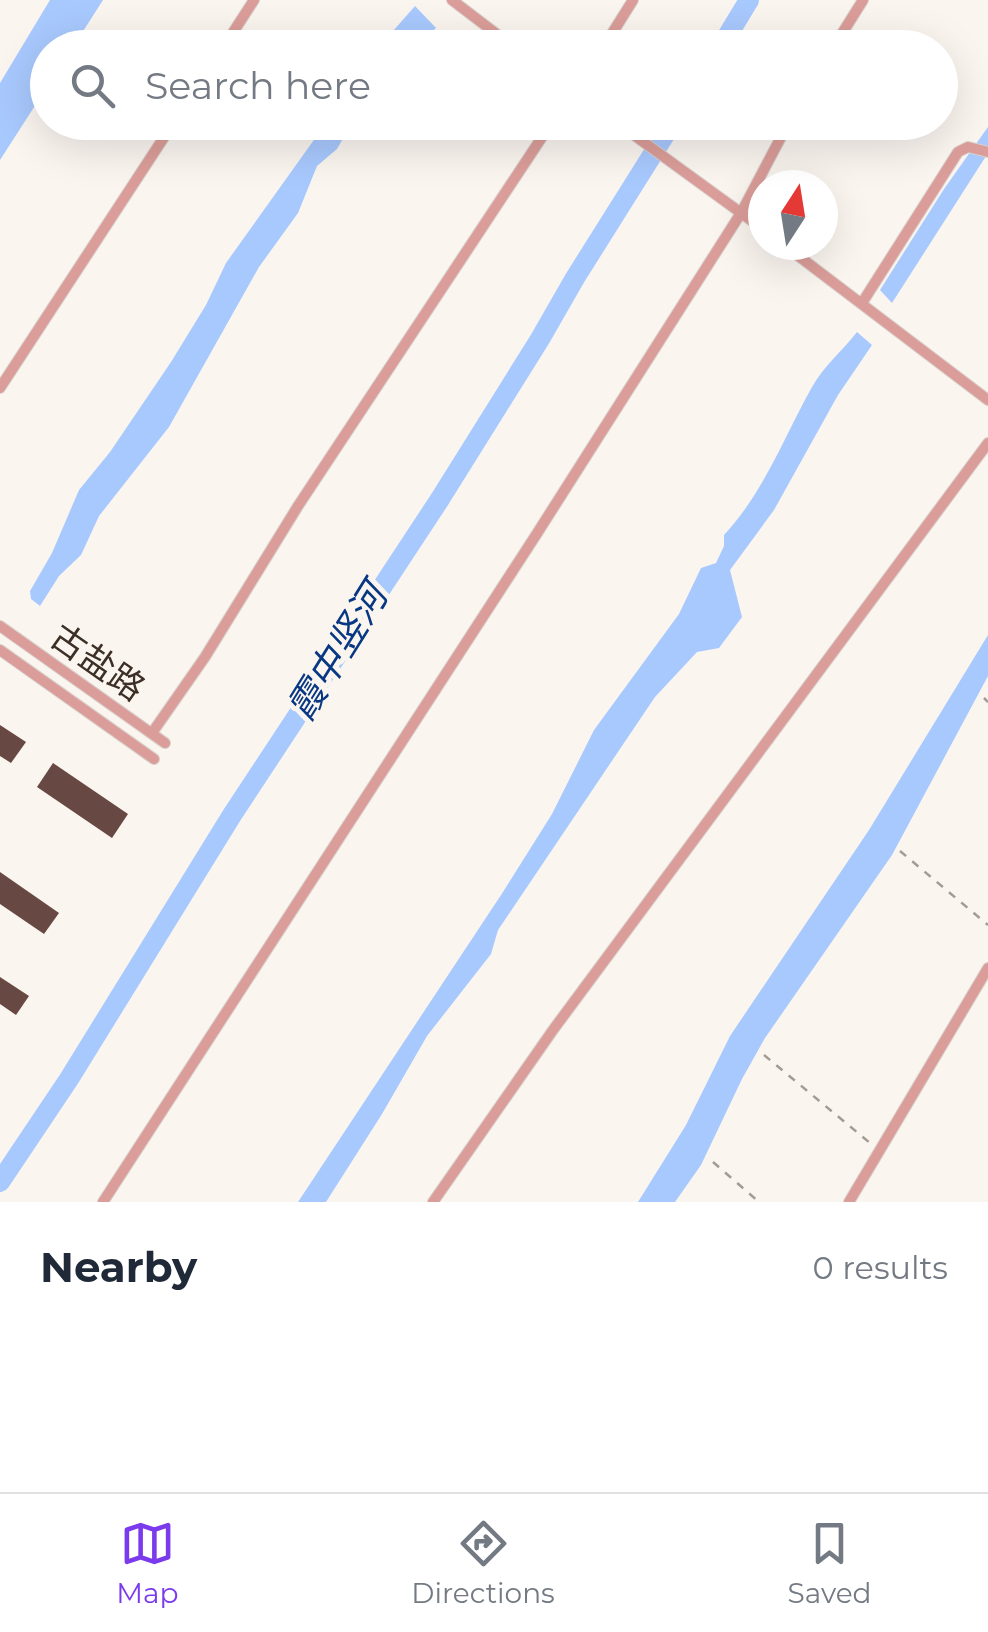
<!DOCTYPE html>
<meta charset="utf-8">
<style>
body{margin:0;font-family:Montserrat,"Noto Sans SC",sans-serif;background:#f2f2f3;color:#1f2937}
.compass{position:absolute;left:748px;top:170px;width:90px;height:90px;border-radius:50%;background:#fff;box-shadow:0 10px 40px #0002;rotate:12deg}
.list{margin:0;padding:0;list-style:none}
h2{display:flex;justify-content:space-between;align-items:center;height:130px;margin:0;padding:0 40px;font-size:42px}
h2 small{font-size:32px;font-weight:400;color:#747a83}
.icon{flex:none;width:55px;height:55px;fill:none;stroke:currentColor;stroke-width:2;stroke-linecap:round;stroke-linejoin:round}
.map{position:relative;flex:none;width:988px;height:1202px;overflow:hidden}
.search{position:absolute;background:#fff;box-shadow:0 10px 40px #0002;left:30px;right:30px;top:30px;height:110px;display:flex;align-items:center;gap:25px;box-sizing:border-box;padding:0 35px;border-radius:55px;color:#747a83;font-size:38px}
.sheet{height:290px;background:#fff}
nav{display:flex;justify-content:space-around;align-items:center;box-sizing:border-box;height:140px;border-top:2px solid #e0e1e3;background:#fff;font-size:28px;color:#747a83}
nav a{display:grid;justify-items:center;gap:5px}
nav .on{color:#7c3aed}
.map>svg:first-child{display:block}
.water{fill:#a8c9fe}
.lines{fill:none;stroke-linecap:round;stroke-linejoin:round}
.river{stroke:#a8c9fe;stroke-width:20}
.building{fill:#684842}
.minor-casing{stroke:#d8d1cc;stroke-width:12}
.path{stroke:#a49b95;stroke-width:2.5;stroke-dasharray:8 8;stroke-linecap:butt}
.minor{stroke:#db9d99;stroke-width:10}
.labels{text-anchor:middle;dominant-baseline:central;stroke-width:10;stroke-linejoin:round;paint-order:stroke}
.street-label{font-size:35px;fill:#3b2f26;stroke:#fbf5f0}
.water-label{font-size:38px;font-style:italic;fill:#083883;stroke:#fbf5f0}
</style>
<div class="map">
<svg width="988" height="1202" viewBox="0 0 988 1202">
<rect width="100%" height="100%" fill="#fbf5f0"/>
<g class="water">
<polygon points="50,0 103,0 73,47 48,48 47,87 0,160 0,83"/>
<polygon points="415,6 436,28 416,47 379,47"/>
<polygon points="326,123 352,123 337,149 317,166 298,213 259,267 169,427 99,516 81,555 59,576 40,606 31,599 30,591 52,553 79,490 110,452 171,362 206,305 226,263"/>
<polygon points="988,127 988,153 892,303 880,290 944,189"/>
<path d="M 857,332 L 872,345 L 838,395 L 774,510 L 730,570 L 742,617 L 719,648 L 697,652 L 655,697 L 498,930 L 491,954 L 427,1036 L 382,1114 L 326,1202 L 298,1202 L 503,892 L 552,814 L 594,730 L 679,614 L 701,568 L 716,563 L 724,546 L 724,535 C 764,492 784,437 812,387 C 823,367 843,350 857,332 Z"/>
<polygon points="988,635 988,676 892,855 765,1038 742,1079 701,1165 675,1202 638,1202 686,1125 730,1036 869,830"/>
</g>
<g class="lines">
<g class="river">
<polyline points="720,48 749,0"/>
<polyline points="0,1182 69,1079 232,815 440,499 540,339 575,278 673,122"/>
</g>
</g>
<g class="building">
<polygon points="0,725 26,742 11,763 0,756"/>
<polygon points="53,763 128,814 112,838 37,787"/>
<polygon points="0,872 59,913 44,934 0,904"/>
<polygon points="0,977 29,996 16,1015 0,1004"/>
</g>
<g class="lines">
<g class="minor-casing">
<g id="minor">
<polyline points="452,0 515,48"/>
<polyline points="223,48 254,0"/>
<polyline points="603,48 633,0"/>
<polyline points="833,48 863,0"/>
<polyline points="616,122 763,229"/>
<polyline points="784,245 988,400"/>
<polyline points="862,303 958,152 968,147 988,152"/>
<polyline points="0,388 174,122"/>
<polyline points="0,626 165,743"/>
<polyline points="0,650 154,759"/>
<polyline points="152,733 205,657 298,506 552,122"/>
<polyline points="103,1202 536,535 741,213 789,122"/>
<polyline points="433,1202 553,1030 988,443"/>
<polyline points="849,1202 988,968"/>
</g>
</g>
<g class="path">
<polyline points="984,698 988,702"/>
<polyline points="900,851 988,925"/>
<polyline points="764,1055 870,1143"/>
<polyline points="713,1162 759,1202"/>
</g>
<use href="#minor" class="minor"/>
</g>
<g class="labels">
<g class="street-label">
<text transform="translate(98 662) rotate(35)">古盐路</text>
</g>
<g class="water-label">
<text transform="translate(337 652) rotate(-58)">霞中竖河</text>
</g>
</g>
</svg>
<svg class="compass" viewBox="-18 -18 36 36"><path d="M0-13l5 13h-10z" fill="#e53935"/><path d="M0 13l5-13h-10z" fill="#747a83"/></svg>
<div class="search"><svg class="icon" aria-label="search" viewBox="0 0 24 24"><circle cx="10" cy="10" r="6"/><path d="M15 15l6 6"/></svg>Search here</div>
</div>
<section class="sheet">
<h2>Nearby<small>0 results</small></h2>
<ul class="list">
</ul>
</section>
<nav>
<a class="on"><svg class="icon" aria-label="map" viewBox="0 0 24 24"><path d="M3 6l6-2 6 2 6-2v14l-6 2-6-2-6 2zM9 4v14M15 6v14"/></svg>Map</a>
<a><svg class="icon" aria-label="directions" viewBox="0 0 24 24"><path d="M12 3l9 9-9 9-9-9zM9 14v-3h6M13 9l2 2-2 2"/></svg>Directions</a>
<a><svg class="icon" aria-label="saved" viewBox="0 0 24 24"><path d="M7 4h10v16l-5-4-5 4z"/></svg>Saved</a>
</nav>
